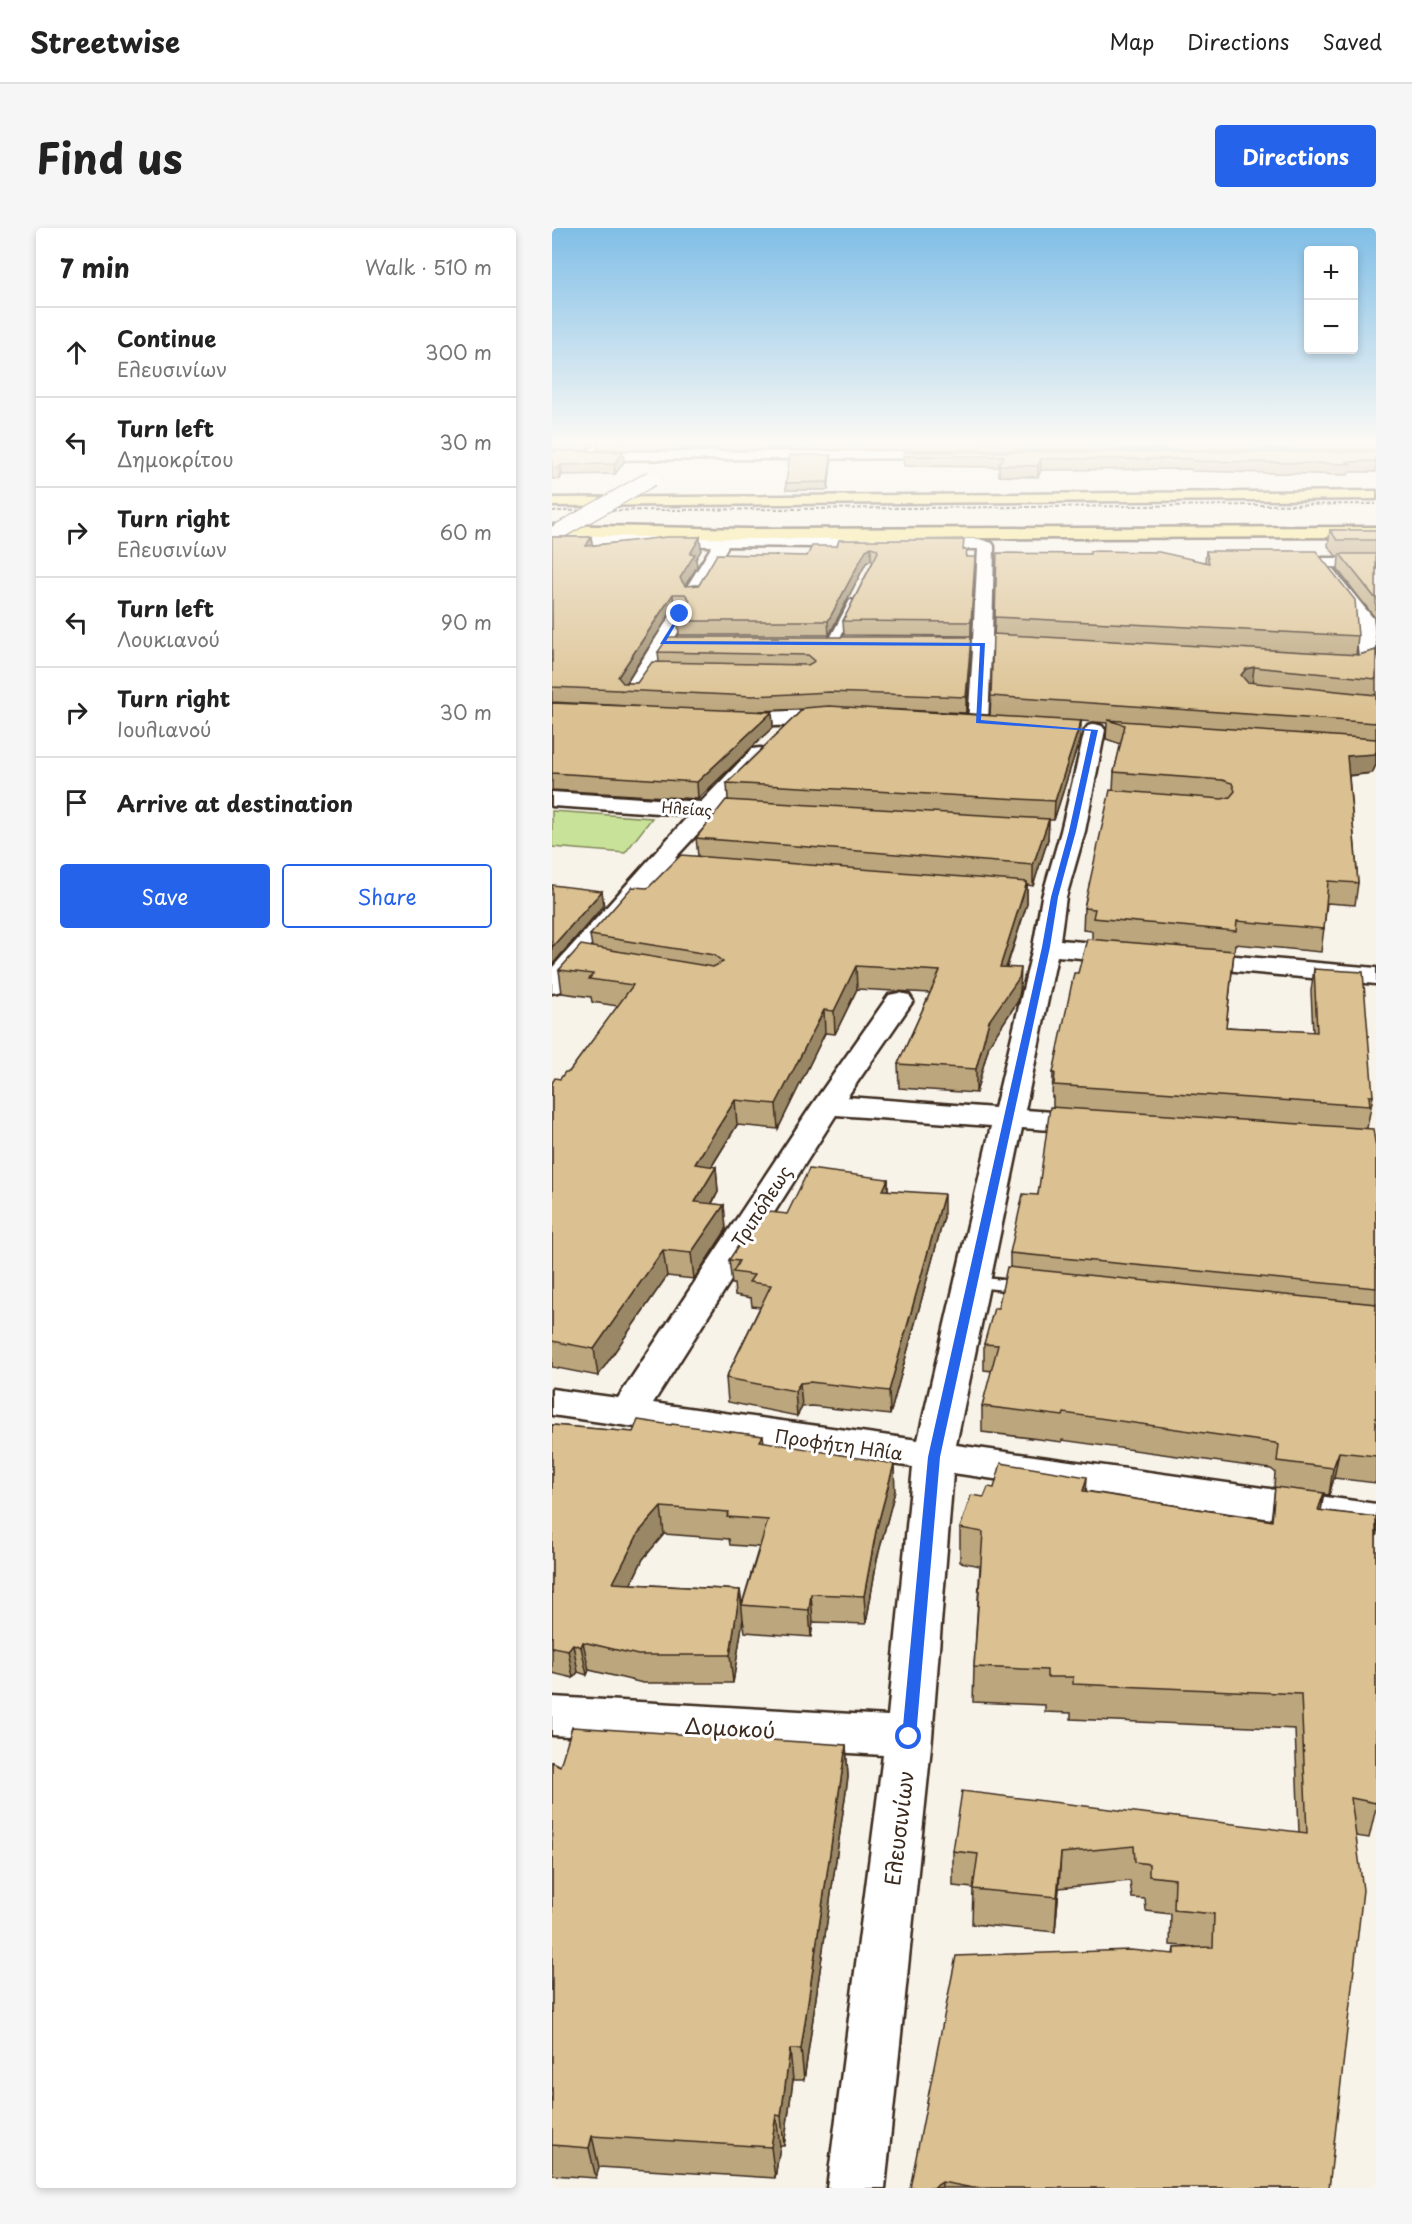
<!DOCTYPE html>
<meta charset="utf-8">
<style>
body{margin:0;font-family:"Playpen Sans",sans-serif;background:#f6f6f6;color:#222}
.controls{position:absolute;right:18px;top:18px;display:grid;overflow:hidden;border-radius:6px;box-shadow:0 3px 9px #0003}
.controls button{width:54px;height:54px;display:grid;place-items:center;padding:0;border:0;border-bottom:2px solid #e0e0e0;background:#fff;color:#222;font:30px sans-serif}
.stop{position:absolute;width:18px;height:18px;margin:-14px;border:4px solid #2563eb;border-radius:50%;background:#fff}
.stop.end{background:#2563eb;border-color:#fff;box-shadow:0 2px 6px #0008}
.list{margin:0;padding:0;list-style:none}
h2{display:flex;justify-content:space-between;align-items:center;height:78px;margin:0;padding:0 24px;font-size:26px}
h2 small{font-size:20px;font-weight:400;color:#767676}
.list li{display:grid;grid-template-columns:39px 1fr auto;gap:18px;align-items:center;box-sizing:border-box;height:90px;padding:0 24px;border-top:2px solid #e0e0e0}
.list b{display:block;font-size:22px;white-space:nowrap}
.list p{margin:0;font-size:20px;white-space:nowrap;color:#767676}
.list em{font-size:20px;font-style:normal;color:#767676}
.actions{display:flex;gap:12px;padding:18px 24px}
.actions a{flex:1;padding:14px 0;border:2px solid #2563eb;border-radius:6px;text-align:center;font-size:21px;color:#2563eb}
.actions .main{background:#2563eb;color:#fff}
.icon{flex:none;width:33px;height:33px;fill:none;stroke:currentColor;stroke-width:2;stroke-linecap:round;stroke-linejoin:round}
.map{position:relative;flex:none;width:824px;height:1960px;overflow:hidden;border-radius:6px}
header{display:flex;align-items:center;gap:36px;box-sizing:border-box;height:84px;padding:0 30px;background:#fff;border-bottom:2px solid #e0e0e0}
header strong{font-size:28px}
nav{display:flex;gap:33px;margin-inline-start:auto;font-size:21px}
.intro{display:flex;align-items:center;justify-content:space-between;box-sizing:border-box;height:144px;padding:0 36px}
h1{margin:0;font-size:42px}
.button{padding:15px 27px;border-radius:6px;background:#2563eb;color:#fff;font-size:21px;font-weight:700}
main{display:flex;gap:36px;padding:0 36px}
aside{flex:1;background:#fff;border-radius:6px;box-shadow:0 3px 9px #0003}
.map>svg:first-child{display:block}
.green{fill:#c8e399;stroke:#82865c;stroke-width:1.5}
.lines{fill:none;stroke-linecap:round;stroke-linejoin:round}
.service-casing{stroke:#3b2a1e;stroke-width:5}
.minor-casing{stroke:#3b2a1e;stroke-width:5}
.motorway-casing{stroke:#3b2a1e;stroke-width:5}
.service{fill:#fff;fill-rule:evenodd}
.minor{fill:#fff;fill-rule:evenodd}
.motorway{fill:#f6e381;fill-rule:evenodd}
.rail{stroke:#3b2a1e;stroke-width:2;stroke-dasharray:4 2;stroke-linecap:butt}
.minor-bridge-casing{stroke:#3b2a1e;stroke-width:17;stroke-linecap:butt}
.minor-bridge{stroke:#fff;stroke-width:15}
.wall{fill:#bca67d;stroke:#3b2a1e;stroke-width:1.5;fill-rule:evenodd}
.shaded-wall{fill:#998766;stroke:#3b2a1e;stroke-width:1.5}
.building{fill:#dbc191;stroke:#3b2a1e;stroke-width:1.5}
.route{fill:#2563eb}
.labels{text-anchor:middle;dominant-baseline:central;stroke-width:6;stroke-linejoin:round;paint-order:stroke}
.far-street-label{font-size:15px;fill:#3b2a1e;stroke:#fff}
.street-label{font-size:18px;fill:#3b2a1e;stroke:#fff}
.near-street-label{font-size:21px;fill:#3b2a1e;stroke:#fff}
</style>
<header>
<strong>Streetwise</strong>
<nav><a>Map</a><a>Directions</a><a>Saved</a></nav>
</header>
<div class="intro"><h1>Find us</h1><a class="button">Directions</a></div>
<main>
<aside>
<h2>7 min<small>Walk · 510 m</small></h2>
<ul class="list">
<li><svg class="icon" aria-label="ahead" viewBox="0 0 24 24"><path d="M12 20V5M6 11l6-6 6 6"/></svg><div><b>Continue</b><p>Ελευσινίων</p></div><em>300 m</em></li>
<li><svg class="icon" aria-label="left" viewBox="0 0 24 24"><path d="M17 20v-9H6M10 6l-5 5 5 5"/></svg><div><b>Turn left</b><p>Δημοκρίτου</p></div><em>30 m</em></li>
<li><svg class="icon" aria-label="right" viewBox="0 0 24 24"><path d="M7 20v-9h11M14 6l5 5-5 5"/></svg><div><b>Turn right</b><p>Ελευσινίων</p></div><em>60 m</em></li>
<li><svg class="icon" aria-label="left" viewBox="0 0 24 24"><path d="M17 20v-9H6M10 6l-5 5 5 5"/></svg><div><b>Turn left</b><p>Λουκιανού</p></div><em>90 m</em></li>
<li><svg class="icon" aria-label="right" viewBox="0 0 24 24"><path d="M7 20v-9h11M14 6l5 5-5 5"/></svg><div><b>Turn right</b><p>Ιουλιανού</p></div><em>30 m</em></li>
<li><svg class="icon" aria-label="arrive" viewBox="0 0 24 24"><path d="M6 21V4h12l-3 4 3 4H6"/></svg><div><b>Arrive at destination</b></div></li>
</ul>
<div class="actions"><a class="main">Save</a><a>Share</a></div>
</aside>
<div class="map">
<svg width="824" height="1960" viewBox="0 0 824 1960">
<rect width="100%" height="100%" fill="#f8f3e9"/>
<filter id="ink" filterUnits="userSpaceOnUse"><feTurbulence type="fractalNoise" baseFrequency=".0167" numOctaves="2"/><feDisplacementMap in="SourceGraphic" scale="12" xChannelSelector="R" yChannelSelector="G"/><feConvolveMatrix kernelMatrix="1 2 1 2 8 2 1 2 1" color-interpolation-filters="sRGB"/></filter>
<g filter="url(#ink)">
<polygon class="green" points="0,583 100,590 73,625 0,619"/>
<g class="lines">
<g class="service-casing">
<g id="service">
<polygon points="46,212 52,212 37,229 33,229"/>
<polygon points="298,372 305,374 285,416 277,418 275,416"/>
<polygon points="420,1049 473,1054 479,1055 482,1059 479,1063 473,1064 414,1058 411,1054 414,1050"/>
</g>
</g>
<g class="minor-casing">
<g id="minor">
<polygon points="396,223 403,227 401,230 0,232 0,224"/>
<polygon points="0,306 427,311 440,315 442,318 440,411 487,411 494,413 496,417 494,421 487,423 439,423 436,494 433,498 426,500 419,498 416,494 421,423 373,423 366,421 364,417 366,413 373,411 421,411 426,321 176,318 149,365 146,369 134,369 131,365 160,318 0,316"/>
<polygon points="728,330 824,330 824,340 722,338 720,335"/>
<polygon points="775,340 781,341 821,390 824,416 823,432 809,432 807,428 803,391 767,345"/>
<polygon points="128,381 134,382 137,386 90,464 87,468 73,468 70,464 119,386 122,382"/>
<path d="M 286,481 L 293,483 L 296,487 L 293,491 C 267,498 195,501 169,494 L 166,490 L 169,486 Z"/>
<path d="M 543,496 L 550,498 L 553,502 L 533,603 L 514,669 L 508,712 L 577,718 L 586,720 L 590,726 L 586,732 L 577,734 L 505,728 L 473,882 L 542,887 L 553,889 L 557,896 L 553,903 L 542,905 L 470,900 L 404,1217 L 824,1276 L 824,1306 L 401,1245 L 380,1509 L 333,1960 L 275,1960 L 331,1527 L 0,1507 L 0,1469 L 336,1488 L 361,1239 L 0,1187 L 0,1161 L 66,1170 L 260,877 L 337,767 L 347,765 L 357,767 L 361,773 L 295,869 L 443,880 L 481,719 L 490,669 L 509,603 L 533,502 L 536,498 ZM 284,887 L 439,898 L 366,1212 L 101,1175 Z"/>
<polygon points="208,520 216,521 219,526 172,576 218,580 221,585 218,590 210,592 161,589 123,630 172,636 175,641 172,646 163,648 111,644 10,763 0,765 0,740 137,587 0,578 0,564 149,574 200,521"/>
<polygon points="638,724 824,740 824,756 629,738 625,732 629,726"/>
</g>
</g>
<g class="motorway-casing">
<g id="motorway">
<polygon points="824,263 824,271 0,278 0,270"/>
<polygon points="0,297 196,301 824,299 824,309 196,311 0,307"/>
</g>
</g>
<use href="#service" class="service"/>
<use href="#minor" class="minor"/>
<use href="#motorway" class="motorway"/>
<polyline class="rail" points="0,283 824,276"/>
<g class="minor-bridge-casing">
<polyline id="minor-bridge" points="4,305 100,250"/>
</g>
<use href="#minor-bridge" class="minor-bridge"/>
</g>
<g class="wall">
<polygon points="0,212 44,212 36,222 0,222"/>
<polygon points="45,212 824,212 824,222 46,222"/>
<polygon points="0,223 71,224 72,234 63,246 10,247 8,251 0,251"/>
<polygon points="824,224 824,244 797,244 796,247 640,243 639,241 489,242 486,249 447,248 447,239 352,238 351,228"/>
<polygon points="279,227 279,234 276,262 234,262 234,255"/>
<polygon points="778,302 824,302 824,403 823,390 786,342 787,328 784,328 776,318"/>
<polygon points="0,309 39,309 40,317 148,309 149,322 144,331 145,339 133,358 147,357 255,328 285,318 412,322 423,343 419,408 292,407 291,393 321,333 319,332 314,335 277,407 127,407 126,393 133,380 122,380 74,455 85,455 107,434 106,424 419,423 414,485 332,481 438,487 443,389 653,334 654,323 806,408 804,427 807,427 824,422 824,537 820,545 797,548 806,655 803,677 775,675 769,724 683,716 674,799 761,804 759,763 762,741 821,868 815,900 824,920 824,1255 782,1250 777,1267 771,1266 769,1283 824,1289 824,1580 817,1610 804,1608 777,1960 358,1960 621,1726 622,1720 644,1719 618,1717 619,1686 594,1683 593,1671 580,1670 578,1653 507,1660 503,1704 420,1696 421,1660 401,1658 401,1623 747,1604 743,1501 519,1491 519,1485 493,1484 493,1477 421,1474 422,1439 428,1338 408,1334 408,1300 432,1269 442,1260 534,1263 719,1293 723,1260 722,1259 723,1244 719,1241 510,1212 510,1214 430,1204 430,1178 440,1143 432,1142 432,1116 446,1080 458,1039 458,1025 486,967 501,879 501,869 500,869 501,845 526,745 540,711 540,703 531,702 532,680 561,562 562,544 569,516 554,511 555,495 529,493 528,510 502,592 497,592 496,611 481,658 475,657 475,676 455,739 468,763 466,773 437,817 424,865 347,860 346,836 378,765 305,761 283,806 273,805 226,901 185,897 160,938 164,939 166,964 160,976 172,977 174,1002 142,1051 115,1048 46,1148 0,1139 0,855 8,851 17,844 66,778 40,774 39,769 10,765 7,742 40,719 38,707 96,660 146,628 144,610 176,572 175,555 251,481 207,483 220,484 221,499 146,571 0,562 0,475 95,479 0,474"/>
<polygon points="336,951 336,962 392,989 338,1187 260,1178 250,1179 245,1188 176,1174 174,1150 208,1079 200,1078 199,1070 183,1067 182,1056 180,1056 177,1032 235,986"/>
<path d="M 0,1197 L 81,1204 L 119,1197 L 211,1208 L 212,1214 L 343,1263 L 325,1331 L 314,1396 L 261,1394 L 259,1409 L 193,1404 L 191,1391 L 181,1455 L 91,1455 L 37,1442 L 35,1447 L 26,1444 L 21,1450 L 0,1445 ZM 112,1306 L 177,1311 L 178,1317 L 207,1319 L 190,1376 L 188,1362 L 79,1356 L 91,1331 Z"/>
<polygon points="294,1517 296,1549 252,1852 241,1852 232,1918 228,1918 223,1950 47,1939 44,1950 0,1947 0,1534 8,1538"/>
</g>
<g class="shaded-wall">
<polygon points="35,212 44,212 36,222"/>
<polygon points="71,224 72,234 63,246 62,236"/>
<polygon points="279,227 279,234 276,262 276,254"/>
<polygon points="489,231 489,242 486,249 486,238"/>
<polygon points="9,237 10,247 8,251 7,240"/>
<polygon points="39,309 41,322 34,318"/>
<polygon points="148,309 149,322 144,331 145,339 129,364 128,350 138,326"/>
<polygon points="319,319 319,332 314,335 277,407 276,393 314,322"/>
<polygon points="423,329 423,343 419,408 419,394"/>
<polygon points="121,366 122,380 69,462 66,449"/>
<polygon points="419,409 419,423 414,485 414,469"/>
<polygon points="702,439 700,458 692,460 689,447 694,441"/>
<polygon points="220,484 221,499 146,571 145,554"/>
<polygon points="529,493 528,510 502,592 503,573"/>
<polygon points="824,523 824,537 820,545 792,548 795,528"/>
<polygon points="497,591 496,611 481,658 481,637"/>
<polygon points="475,654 475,676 447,761 448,739"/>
<polygon points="50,663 52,677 0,737 0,719"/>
<polygon points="304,738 305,761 283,806 282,783"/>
<polygon points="469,740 468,763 466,773 437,817 424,865 424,841 437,793"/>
<polygon points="272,782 273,805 226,901 224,876"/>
<polygon points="183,872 185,897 145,962 143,936"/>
<polygon points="164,939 166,964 146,999 143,974"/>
<polygon points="336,951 336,974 331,962"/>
<polygon points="392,966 392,989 338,1187 337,1163"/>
<polygon points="172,977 174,1002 142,1051 139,1025"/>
<polygon points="111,1022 115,1048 46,1148 42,1121"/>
<polygon points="248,1155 250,1179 245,1188 243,1163"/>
<polygon points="787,1224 782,1250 777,1267 781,1240"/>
<polygon points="342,1236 343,1263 325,1331 314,1396 312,1368 324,1303"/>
<polygon points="535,1249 533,1283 531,1263"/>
<polygon points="772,1265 766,1300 766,1282"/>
<polygon points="109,1279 112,1306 91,1331 66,1382 61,1355 87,1304"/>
<polygon points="188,1362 191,1391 181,1455 178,1427"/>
<polygon points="259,1366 261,1394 259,1409 257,1382"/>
<polygon points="31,1414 37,1442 35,1447 29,1419"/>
<polygon points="21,1416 26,1444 21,1450 16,1422"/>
<polygon points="294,1517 296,1549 252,1852 249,1821"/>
<polygon points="509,1625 507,1660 503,1704 505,1669"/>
<polygon points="238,1821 241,1852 232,1918 229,1888"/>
<polygon points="224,1887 228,1918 223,1950 219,1919"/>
<polygon points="40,1908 47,1939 44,1950 37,1920"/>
<polygon points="390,1954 390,1960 381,1960"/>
</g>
<g class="building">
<polygon points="0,223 71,224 62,236 9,237 7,240 0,240"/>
<polygon points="352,224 824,224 824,233 795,234 798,236 641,233 640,231 489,231 486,238 447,237 452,228 351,228"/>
<polygon points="238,227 279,227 276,254 234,255"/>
<polygon points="778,302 824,302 824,312 785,312"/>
<polygon points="0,309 39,309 34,318 115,309 148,309 138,326 143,326 128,350 133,358 147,357 165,326 255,328 260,318 285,318 287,312 412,312 411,322 415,322 414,329 423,329 419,394 291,393 326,324 325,321 319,319 314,322 276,393 126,393 138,372 133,366 121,366 66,449 71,455 85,455 100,434 256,437 263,433 256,427 106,424 116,409 419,409 414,469 277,464 201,468 0,459"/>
<polygon points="538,323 607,324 657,335 654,323 764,323 803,372 806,408 443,389 445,325 538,326"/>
<polygon points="788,326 824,326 824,371"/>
<polygon points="441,406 807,427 824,422 824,451 702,439 694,441 689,447 695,454 824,467 824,495 439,468"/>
<polygon points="0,475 220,484 145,554 0,545"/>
<polygon points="277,478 529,493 503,573 175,555 252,480"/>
<polygon points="555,492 824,511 824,523 823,526 795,528 806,655 776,653 772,701 685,693 684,703 541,690 543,681 532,680 558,562 670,571 678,569 683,563 680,555 670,552 562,544 573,497"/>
<polygon points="174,572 497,591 481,637 144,610"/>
<polygon points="129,627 475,654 448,739 469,740 467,750 437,793 424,841 346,836 388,743 304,738 282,783 272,782 224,876 183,872 143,936 164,939 143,974 172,977 139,1025 111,1022 42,1121 0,1113 0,855 3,850 8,851 13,844 17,844 81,757 37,751 41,746 7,742 29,717 161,739 171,734 162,727 38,707 80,659 96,660"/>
<polygon points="0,657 50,663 0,719"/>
<polygon points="535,711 682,723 674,799 765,804 762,741 811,744 821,868 817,868 818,878 502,857 503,845 501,845 522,745 526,745"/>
<polygon points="498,879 821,901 824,920 824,1060 458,1025 471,966 486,967"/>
<polygon points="257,941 336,951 331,962 392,966 337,1163 258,1154 248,1155 243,1163 174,1150 219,1057 197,1054 202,1047 181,1044 187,1033 177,1032 209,983 235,986"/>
<polygon points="455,1039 824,1076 824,1228 787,1224 781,1240 725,1233 727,1217 723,1215 512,1185 511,1188 430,1178 446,1117 432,1116 442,1080 446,1080"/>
<polygon points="86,1192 119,1197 120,1196 211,1208 208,1213 342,1236 324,1303 312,1368 259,1366 257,1382 190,1377 216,1292 175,1289 177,1284 109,1279 87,1304 61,1355 188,1362 178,1427 86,1427 31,1414 29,1419 21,1416 16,1422 0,1419 0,1197 81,1204"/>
<polygon points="449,1235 535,1249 531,1263 720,1293 723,1259 772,1265 766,1282 824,1289 824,1575 799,1570 811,1662 777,1960 421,1960 390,1954 381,1960 358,1960 404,1728 578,1722 622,1726 622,1720 661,1719 662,1686 622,1682 623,1651 597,1648 597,1636 583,1634 582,1618 509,1625 505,1669 421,1661 426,1626 401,1623 410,1563 755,1605 749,1466 521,1456 521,1449 495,1449 495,1442 422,1439 431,1304 408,1300 419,1267 432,1269 436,1259 442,1260"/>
<polygon points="20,1499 294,1517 249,1821 238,1821 229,1888 224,1887 219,1919 40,1908 37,1920 0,1917 0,1534 8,1538"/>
</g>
</g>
<linearGradient id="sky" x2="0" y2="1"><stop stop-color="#80bee7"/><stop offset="0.44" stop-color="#fcfaf5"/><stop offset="1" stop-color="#fcfaf5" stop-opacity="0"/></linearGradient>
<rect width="824" height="486" fill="url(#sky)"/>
<polygon class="route" points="128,384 130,386 114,413 433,415 429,492 546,502 524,603 506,669 498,719 388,1229 364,1509 362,1513 352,1513 350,1509 376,1229 490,719 499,669 517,603 539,503 424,495 428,418 108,416"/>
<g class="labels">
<g class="far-street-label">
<text transform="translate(135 580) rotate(4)">Ηλείας</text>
</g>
<g class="street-label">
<text transform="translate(209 978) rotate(-57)">Τριπόλεως</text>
<text transform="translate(287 1216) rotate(8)">Προφήτη Ηλία</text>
</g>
<g class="near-street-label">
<text transform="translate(178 1499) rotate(3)">Δομοκού</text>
<text transform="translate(346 1600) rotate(-83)">Ελευσινίων</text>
</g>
</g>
</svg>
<div class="controls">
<button>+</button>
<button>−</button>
</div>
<div class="stop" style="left:357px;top:1509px"></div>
<div class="stop end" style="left:128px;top:386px"></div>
</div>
</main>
